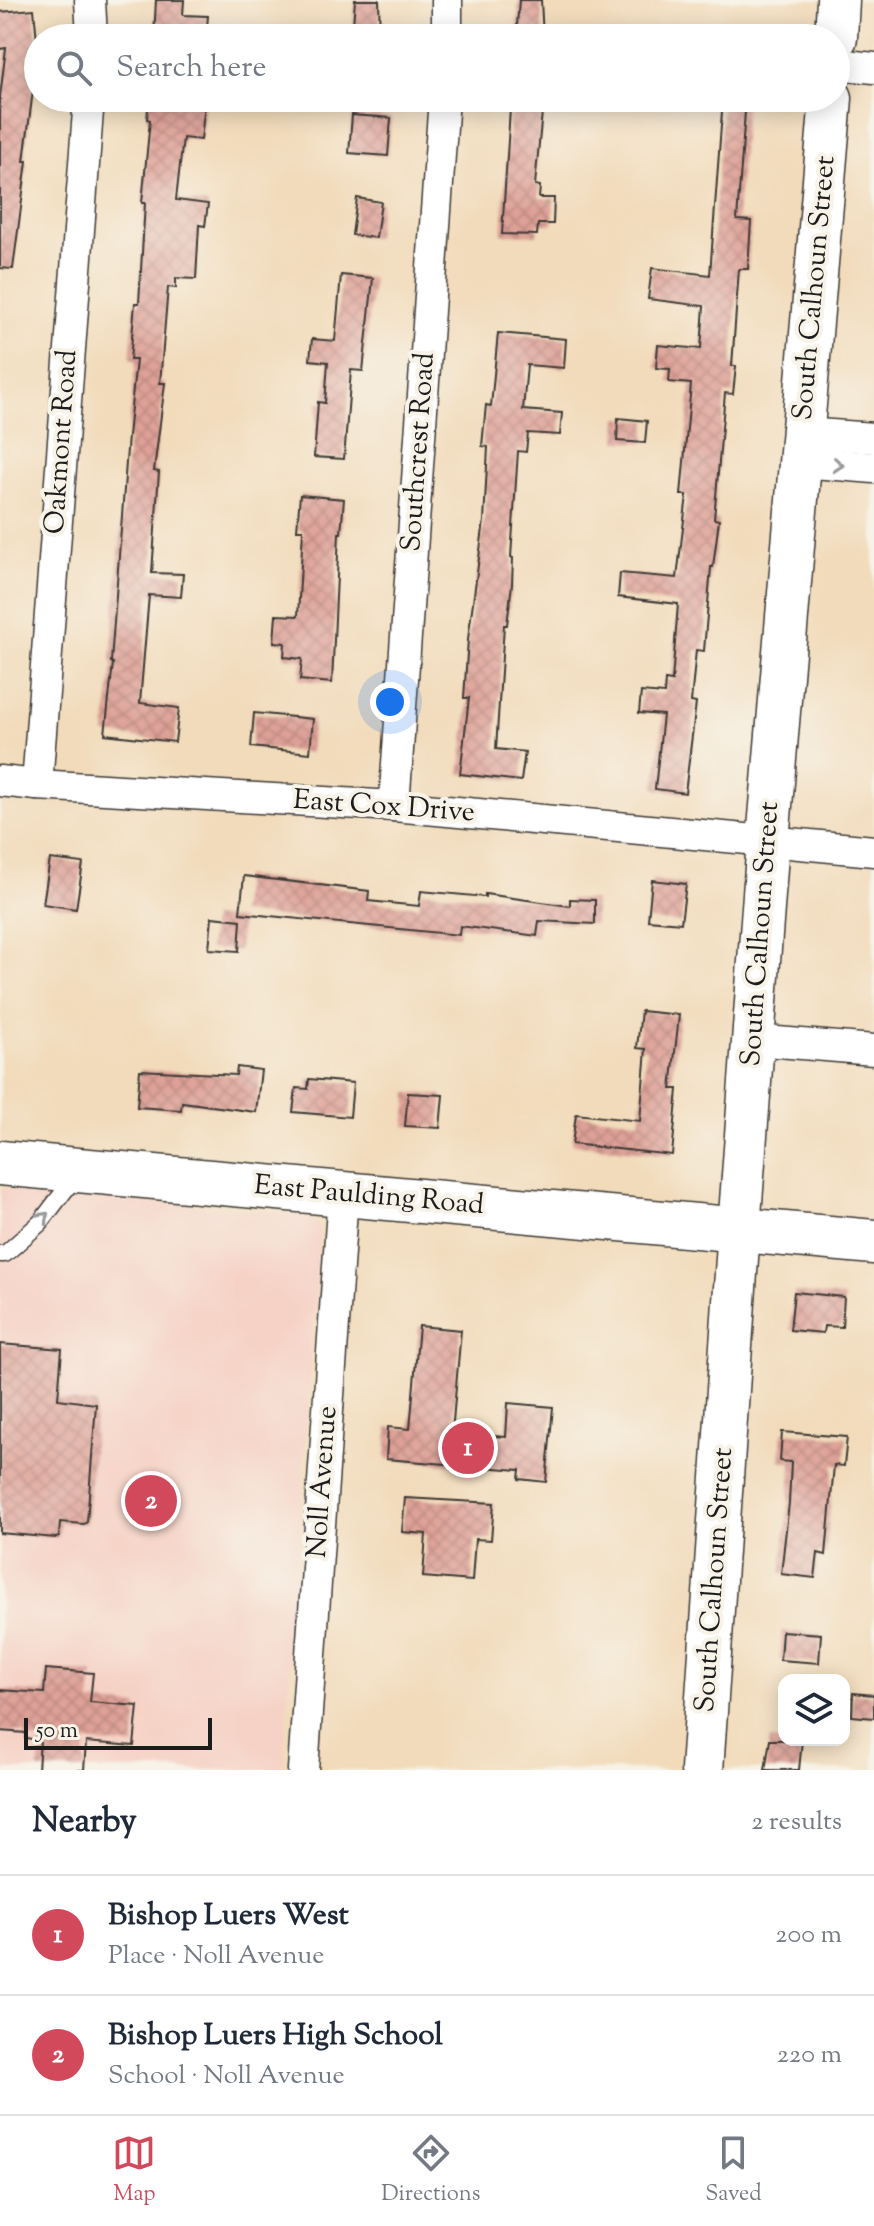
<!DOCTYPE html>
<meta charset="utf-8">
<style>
body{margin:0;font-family:"Sorts Mill Goudy",serif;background:#f2f2f3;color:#1f2937}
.controls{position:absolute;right:24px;bottom:24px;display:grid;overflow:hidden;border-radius:16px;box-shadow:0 4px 20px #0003}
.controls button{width:72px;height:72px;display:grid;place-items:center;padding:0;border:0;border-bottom:2px solid #e0e1e3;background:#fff;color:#1f2937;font:40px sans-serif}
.scale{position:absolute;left:24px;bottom:20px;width:188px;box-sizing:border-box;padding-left:8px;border:4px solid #1c1c1c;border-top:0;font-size:22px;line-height:28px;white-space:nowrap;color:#1c1c1c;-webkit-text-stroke:6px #f7f3e8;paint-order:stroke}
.you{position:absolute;left:390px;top:702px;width:28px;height:28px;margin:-20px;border:6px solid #fff;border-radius:50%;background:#1a73e8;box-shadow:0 0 0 12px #1a73e833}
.badge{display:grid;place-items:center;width:52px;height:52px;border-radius:50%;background:#d1495b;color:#fff;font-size:26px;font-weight:700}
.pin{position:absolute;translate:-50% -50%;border:4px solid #fff;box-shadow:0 2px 8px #0006}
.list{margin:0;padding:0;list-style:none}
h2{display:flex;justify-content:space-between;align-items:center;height:104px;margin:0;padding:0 32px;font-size:34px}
h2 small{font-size:26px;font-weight:400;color:#747a83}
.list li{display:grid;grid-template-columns:52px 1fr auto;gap:24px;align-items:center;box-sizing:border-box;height:120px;padding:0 32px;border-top:2px solid #e0e1e3}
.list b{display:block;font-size:30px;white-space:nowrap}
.list p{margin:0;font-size:26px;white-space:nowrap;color:#747a83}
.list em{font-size:26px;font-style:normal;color:#747a83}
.icon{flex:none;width:44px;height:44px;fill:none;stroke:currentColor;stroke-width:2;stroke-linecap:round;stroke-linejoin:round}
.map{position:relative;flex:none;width:874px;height:1770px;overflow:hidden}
.search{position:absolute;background:#fff;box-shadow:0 4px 20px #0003;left:24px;right:24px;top:24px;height:88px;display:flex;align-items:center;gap:20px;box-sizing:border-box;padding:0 28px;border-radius:44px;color:#747a83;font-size:30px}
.sheet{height:344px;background:#fff}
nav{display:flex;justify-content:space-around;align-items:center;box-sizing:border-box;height:112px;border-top:2px solid #e0e1e3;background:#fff;font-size:22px;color:#747a83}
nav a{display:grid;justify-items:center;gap:4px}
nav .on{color:#d1495b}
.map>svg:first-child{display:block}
.built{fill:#f6d1c5}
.building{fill:url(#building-cross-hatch)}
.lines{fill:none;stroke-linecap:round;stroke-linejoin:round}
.lane-casing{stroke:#3c3934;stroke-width:19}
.street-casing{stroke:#3c3934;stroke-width:33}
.secondary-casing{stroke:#3c3934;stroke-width:45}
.primary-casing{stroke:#3c3934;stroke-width:47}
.lane{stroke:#fff;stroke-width:16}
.street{stroke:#fff;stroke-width:30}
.secondary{stroke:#fff;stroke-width:42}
.primary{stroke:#fff;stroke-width:44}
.oneway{stroke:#999}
.labels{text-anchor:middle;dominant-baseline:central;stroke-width:8;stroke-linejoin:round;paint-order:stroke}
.street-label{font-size:28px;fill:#1c1c1c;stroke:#f7f3e8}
</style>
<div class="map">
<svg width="874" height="1770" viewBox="0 0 874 1770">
<defs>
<pattern id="building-cross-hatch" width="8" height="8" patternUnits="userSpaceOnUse" patternTransform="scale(2)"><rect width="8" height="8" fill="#dea197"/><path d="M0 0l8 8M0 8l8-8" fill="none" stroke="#be8a82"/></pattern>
</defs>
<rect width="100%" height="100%" fill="#f7f3e8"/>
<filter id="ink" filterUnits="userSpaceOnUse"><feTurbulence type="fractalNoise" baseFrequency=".0125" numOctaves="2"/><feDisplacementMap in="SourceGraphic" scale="16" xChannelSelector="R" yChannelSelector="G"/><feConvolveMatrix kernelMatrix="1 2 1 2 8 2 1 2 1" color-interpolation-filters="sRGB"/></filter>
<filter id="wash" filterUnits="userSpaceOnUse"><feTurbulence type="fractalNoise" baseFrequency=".006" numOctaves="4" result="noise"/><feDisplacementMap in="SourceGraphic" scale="32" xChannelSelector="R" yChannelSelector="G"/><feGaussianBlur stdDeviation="1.8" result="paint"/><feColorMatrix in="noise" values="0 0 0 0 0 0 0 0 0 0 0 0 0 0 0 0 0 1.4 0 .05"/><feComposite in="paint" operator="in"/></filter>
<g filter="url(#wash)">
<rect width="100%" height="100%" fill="#f2dbbb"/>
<polygon class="built" points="0,1188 311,1216 318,1224 320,1233 283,1770 0,1770"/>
<g id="blocks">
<g class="building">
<polygon points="156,0 184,0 183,15 208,16 206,37 154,38"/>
<polygon points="355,0 379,0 380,38 352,38"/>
<polygon points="519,0 541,0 543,38 516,38"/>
<polygon points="34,9 38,51 24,161 27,161 13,269 0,268 0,97 6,48 0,49 0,12"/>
<polygon points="149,98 183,98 205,102 201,140 183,138 176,200 208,204 205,226 199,225 196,279 176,278 176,288 168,287 160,383 165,383 154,471 159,472 152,573 183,574 181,597 149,595 140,703 179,708 175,742 105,734 113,663 111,662 128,436 136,360 130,360 135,303 139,303 145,203 142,203 150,120 147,119"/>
<polygon points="723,98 746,98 737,220 751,221 748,269 739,269 732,366 736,366 733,394 725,393 714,519 719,520 713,567 711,567 704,651 696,650 691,702 696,703 685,793 655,789 663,715 639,713 641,692 664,694 665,680 672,681 678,604 618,597 620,573 677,578 687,495 681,495 691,384 669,382 670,369 656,368 658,345 701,349 704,306 648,299 652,268 710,275"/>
<polygon points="510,109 542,112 535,185 540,186 539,198 554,198 553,224 538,224 537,235 502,234"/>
<polygon points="352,115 391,118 388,156 349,153"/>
<polygon points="357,198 381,202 376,238 352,235"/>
<polygon points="341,275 373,278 363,371 351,370 344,459 314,457 318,402 325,403 328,362 310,360 312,339 335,341"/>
<polygon points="498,333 566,339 564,368 527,365 523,410 562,413 560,435 528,433 526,452 518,451 511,557 513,558 512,584 507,625 504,625 496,749 525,752 521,781 460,774 469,698 464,698 468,639 484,521 488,447 482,446 486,405 491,406"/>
<polygon points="618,418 647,421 645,443 617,441"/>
<polygon points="300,495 344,499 341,533 339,533 332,683 300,680 302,659 284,657 285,643 274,642 276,615 298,616 303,530 297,530"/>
<polygon points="254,713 313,719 310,753 251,747"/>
<polygon points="50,859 83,863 76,909 43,904"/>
<polygon points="244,876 369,891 368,901 419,906 421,891 485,897 485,894 570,906 570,899 595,900 595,924 539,921 537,936 460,926 459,935 240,913"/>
<polygon points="652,880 686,884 681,923 648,920"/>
<polygon points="212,917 241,920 239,951 209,949"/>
<polygon points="641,1011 679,1015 671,1089 678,1089 672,1155 572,1144 576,1114 640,1121 646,1049 637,1048"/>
<polygon points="237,1067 261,1070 256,1112 182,1102 181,1110 137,1107 140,1070 236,1075"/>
<polygon points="309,1079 353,1083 350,1117 293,1112 296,1088 308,1089"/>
<polygon points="408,1093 443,1095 440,1128 405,1126"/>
<polygon points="794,1292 844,1297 842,1327 824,1326 823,1333 790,1330"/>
<polygon points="419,1326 461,1330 452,1433 506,1437 508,1403 553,1407 546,1482 519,1479 520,1470 386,1459 388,1427 410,1429"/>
<polygon points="0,1344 62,1349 58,1399 96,1404 87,1522 84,1524 60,1522 59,1537 56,1538 0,1533"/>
<polygon points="782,1432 847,1437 844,1466 834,1465 826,1555 818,1553 815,1578 781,1574 789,1503 791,1462 780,1461"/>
<polygon points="405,1498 494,1503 491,1540 475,1539 472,1581 423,1577 426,1534 402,1532"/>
<polygon points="782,1631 821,1634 819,1663 780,1660"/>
<polygon points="46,1669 93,1673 90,1702 138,1706 134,1746 86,1742 84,1770 38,1770 40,1740 25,1738 26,1733 0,1731 0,1690 44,1693"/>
<polygon points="853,1693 874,1695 874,1718 852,1716"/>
<polygon points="770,1740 802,1740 799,1770 765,1770"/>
</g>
</g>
</g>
<g filter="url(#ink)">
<use href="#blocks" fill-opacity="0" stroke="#3c3934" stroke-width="2"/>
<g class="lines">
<g class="lane-casing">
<polyline id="lane" points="0,1254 5,1254 40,1223 78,1173"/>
</g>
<g class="street-casing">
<g id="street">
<polyline points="90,0 92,38"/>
<polyline points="447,0 447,38"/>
<polyline points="836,64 874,68"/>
<polyline points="803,433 874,438"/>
<polyline points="801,462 874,468"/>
<polyline points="0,781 37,785 394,806 874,851"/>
<polyline points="37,785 89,98"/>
<polyline points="394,806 444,98"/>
<polyline points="753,1040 874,1050"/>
<polyline points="303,1770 343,1194"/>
</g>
</g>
<g class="secondary-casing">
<g id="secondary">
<polyline points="836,38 838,0"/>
<polyline points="702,1770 739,1229 768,841 831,98"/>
</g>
</g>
<g class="primary-casing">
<polyline id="primary" points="0,1163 874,1242"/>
</g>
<use href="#lane" class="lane"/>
<use href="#street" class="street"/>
<use href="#secondary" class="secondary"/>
<use href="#primary" class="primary"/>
</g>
<defs><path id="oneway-chevron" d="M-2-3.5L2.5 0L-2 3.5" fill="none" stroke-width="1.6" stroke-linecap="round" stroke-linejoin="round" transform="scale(2)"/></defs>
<g class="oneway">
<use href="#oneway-chevron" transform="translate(838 465) rotate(5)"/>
<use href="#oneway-chevron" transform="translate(44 1217) rotate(-47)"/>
</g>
</g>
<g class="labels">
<g class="street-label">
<text transform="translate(815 288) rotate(-85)">South Calhoun Street</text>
<text transform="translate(62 442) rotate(-86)">Oakmont Road</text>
<text transform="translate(419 452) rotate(-86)">Southcrest Road</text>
<text transform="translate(384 807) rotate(4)">East Cox Drive</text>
<text transform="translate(761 934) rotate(-86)">South Calhoun Street</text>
<text transform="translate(369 1196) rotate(5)">East Paulding Road</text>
<text transform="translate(323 1482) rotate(-86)">Noll Avenue</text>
<text transform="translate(715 1580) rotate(-86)">South Calhoun Street</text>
</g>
</g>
</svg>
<div class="controls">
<button><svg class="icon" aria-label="layers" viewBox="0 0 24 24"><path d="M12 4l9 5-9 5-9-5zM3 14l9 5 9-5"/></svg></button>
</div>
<div class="scale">50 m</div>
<div class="you"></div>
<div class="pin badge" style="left:468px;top:1448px">1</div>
<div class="pin badge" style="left:151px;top:1501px">2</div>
<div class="search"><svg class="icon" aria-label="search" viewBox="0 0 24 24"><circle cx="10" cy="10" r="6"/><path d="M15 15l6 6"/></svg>Search here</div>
</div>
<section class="sheet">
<h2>Nearby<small>2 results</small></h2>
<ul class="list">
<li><span class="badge">1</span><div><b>Bishop Luers West</b><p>Place · Noll Avenue</p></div><em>200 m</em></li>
<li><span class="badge">2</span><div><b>Bishop Luers High School</b><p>School · Noll Avenue</p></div><em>220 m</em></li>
</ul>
</section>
<nav>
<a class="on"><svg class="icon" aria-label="map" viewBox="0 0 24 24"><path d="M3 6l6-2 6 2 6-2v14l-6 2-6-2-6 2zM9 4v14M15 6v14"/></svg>Map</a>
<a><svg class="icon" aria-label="directions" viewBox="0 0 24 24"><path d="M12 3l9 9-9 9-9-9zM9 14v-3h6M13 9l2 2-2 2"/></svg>Directions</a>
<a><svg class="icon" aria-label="saved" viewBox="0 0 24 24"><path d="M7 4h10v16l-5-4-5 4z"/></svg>Saved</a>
</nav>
